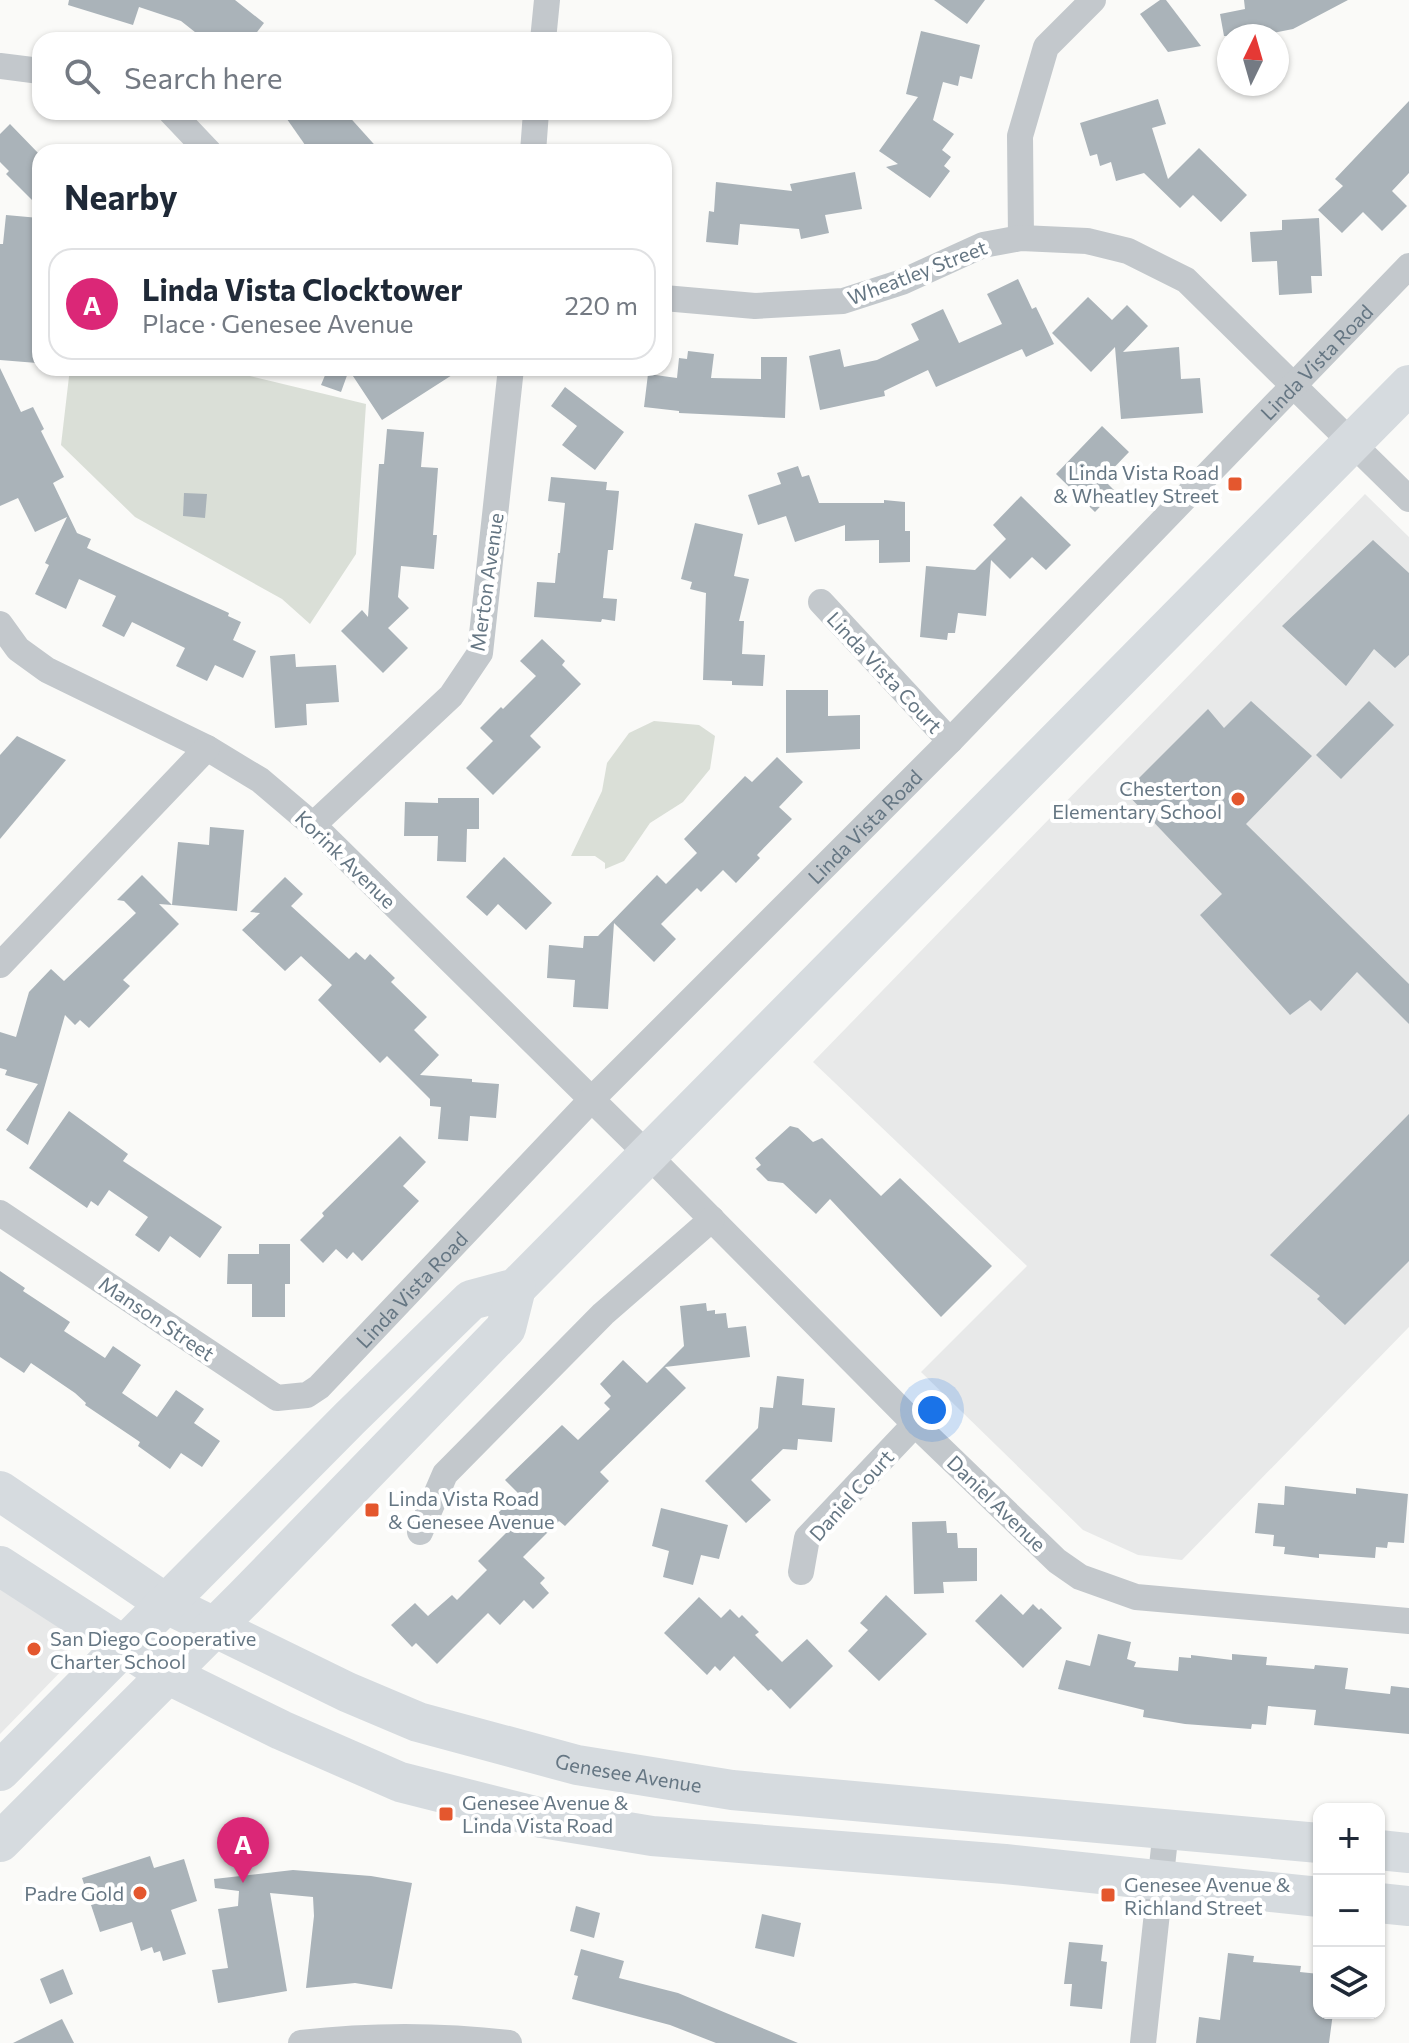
<!DOCTYPE html>
<meta charset="utf-8">
<style>
body{margin:0;font-family:Commissioner,sans-serif;background:#f6f6f7;color:#1f2937}
.controls{position:absolute;right:24px;bottom:24px;display:grid;overflow:hidden;border-radius:16px;box-shadow:0 2px 6px #0004}
.controls button{width:72px;height:72px;display:grid;place-items:center;padding:0;border:0;border-bottom:2px solid #e0e1e3;background:#fff;color:#1f2937;font:40px sans-serif}
.compass{position:absolute;left:1217px;top:24px;width:72px;height:72px;border-radius:50%;background:#fff;box-shadow:0 2px 6px #0004;rotate:5deg}
.you{position:absolute;left:932px;top:1410px;width:28px;height:28px;margin:-20px;border:6px solid #fff;border-radius:50%;background:#1a73e8;box-shadow:0 0 0 12px #1a73e833}
.badge{display:grid;place-items:center;width:52px;height:52px;border-radius:50%;background:#db2777;color:#fff;font-size:26px;font-weight:700}
.pin{position:absolute;translate:-50% -66px;filter:drop-shadow(0 2px 4px #0008)}
.pin::after{content:'';position:absolute;top:42px;width:28px;height:24px;background:inherit;clip-path:polygon(0 0,100% 0,50% 100%)}
.list{margin:0;padding:0;list-style:none}
h2{display:flex;justify-content:space-between;align-items:center;height:104px;margin:0;padding:0 32px;font-size:34px}
h2 small{font-size:26px;font-weight:400;color:#747a83}
.list li{display:grid;grid-template-columns:52px 1fr auto;gap:24px;align-items:center;box-sizing:border-box;height:112px;margin:0 16px 16px;padding:0 16px;border:2px solid #e0e1e3;border-radius:24px}
.list b{display:block;font-size:30px;white-space:nowrap}
.list p{margin:0;font-size:26px;white-space:nowrap;color:#747a83}
.list em{font-size:26px;font-style:normal;color:#747a83}
.icon{flex:none;width:44px;height:44px;fill:none;stroke:currentColor;stroke-width:2;stroke-linecap:round;stroke-linejoin:round}
.map{position:relative;flex:none;width:1409px;height:2043px;overflow:hidden}
.search{position:absolute;background:#fff;box-shadow:0 2px 6px #0004;left:32px;top:32px;width:640px;height:88px;display:flex;align-items:center;gap:20px;box-sizing:border-box;padding:0 28px;border-radius:24px;color:#747a83;font-size:30px}
.panel{position:absolute;background:#fff;box-shadow:0 2px 6px #0004;left:32px;top:144px;width:640px;height:232px;border-radius:24px}
.map>svg:first-child{display:block}
.built{fill:#e8e9e9}
.green{fill:#dadfd7}
.building{fill:#aab3b9}
.lines{fill:none;stroke-linecap:round;stroke-linejoin:round}
.street{stroke:#c3c8cc;stroke-width:26}
.primary{stroke:#d6dbdf;stroke-width:40}
.poi-dot{fill:#e4572e;stroke:#fff;stroke-width:3}
.labels{text-anchor:middle;dominant-baseline:central;stroke-width:8;stroke-linejoin:round;paint-order:stroke}
.street-label{font-size:20px;fill:#657683;stroke:#fff}
.poi-label{font-size:20px;fill:#657683;stroke:#fff;text-anchor:start}
</style>
<div class="map">
<svg width="1409" height="2043" viewBox="0 0 1409 2043">
<rect width="100%" height="100%" fill="#fafaf8"/>
<g class="built">
<polygon points="1365,494 1409,537 1409,1327 1182,1560 1138,1555 1083,1530 921,1372 1027,1266 813,1062"/>
<polygon points="0,1583 59,1621 66,1635 69,1663 0,1734"/>
</g>
<g class="green">
<polygon points="70,368 232,368 237,373 366,404 356,554 310,624 282,599 135,517 61,445"/>
<polygon points="654,721 699,725 715,736 710,769 683,802 650,823 624,861 605,869 605,863 595,856 571,856 602,791 607,763 629,733"/>
</g>
<g class="building">
<polygon points="69,0 235,0 264,23 251,40 205,40 181,21 139,7 133,25 68,5"/>
<polygon points="934,0 985,0 967,24"/>
<polygon points="1160,0 1166,0 1201,46 1168,52 1140,14"/>
<polygon points="1244,0 1348,0 1293,29 1273,33 1273,36 1224,36 1220,14 1245,9"/>
<polygon points="921,31 980,45 972,79 960,76 958,86 943,82 933,120 954,134 942,150 951,157 944,166 950,171 930,198 886,167 898,164 879,151 918,97 906,94"/>
<polygon points="1158,99 1166,124 1152,128 1168,179 1199,148 1247,195 1221,222 1193,195 1180,208 1144,173 1116,181 1111,162 1100,166 1097,154 1090,156 1080,123"/>
<polygon points="1409,101 1409,173 1392,191 1407,206 1382,231 1363,212 1342,233 1318,210 1343,186 1335,179"/>
<polygon points="282,112 345,112 381,152 310,152"/>
<polygon points="10,124 40,155 40,208 6,174 9,171 0,162 0,134"/>
<polygon points="855,172 862,209 825,215 829,233 801,239 799,229 740,224 738,245 706,242 709,211 714,212 716,182 792,191 790,184"/>
<polygon points="6,215 39,218 36,252 40,253 40,330 37,363 0,360 0,244 3,244"/>
<polygon points="1319,218 1322,276 1311,276 1312,293 1279,295 1277,261 1252,262 1250,232 1282,230 1282,220"/>
<polygon points="1018,279 1032,309 1036,307 1054,344 1026,357 1022,349 936,387 928,370 884,391 885,396 820,410 809,356 840,349 844,367 877,360 919,340 911,324 943,309 959,343 1002,324 987,294"/>
<polygon points="1088,297 1112,320 1127,305 1148,326 1123,352 1179,347 1181,379 1200,378 1203,413 1121,419 1115,347 1091,372 1052,333"/>
<polygon points="688,351 714,354 711,378 761,379 761,357 787,357 785,418 679,413 679,411 644,407 648,374 677,378 679,358 687,359"/>
<polygon points="0,368 21,412 33,407 44,429 41,431 64,477 53,483 77,533 91,539 87,548 229,613 228,616 241,622 233,640 256,651 243,678 215,665 207,681 176,666 185,648 132,622 124,637 102,626 116,596 79,579 66,609 35,594 49,565 45,563 67,517 35,532 18,498 0,506"/>
<polygon points="328,368 463,368 382,420 349,370 341,392 321,385"/>
<polygon points="565,387 624,432 595,470 562,445 577,426 551,406"/>
<polygon points="1102,426 1129,452 1103,479 1115,491 1095,512 1056,474"/>
<polygon points="387,429 424,432 421,467 438,468 433,535 437,535 434,569 401,566 398,597 409,608 388,628 408,648 383,673 341,631 362,610 368,617 379,464 384,464"/>
<polygon points="798,466 802,477 809,475 819,503 884,503 884,500 905,502 905,531 910,531 910,562 879,563 879,540 845,541 845,525 795,542 786,516 758,525 748,495 781,484 777,473"/>
<polygon points="551,477 607,482 606,490 619,491 613,550 608,550 603,598 617,599 615,621 602,619 601,622 534,617 537,582 555,583 558,553 560,553 565,503 548,501"/>
<polygon points="184,493 207,494 205,518 183,516"/>
<polygon points="1021,496 1071,545 1046,570 1032,557 1010,579 991,560 986,616 958,613 955,633 948,633 947,640 920,637 926,566 975,570 1006,539 993,525"/>
<polygon points="695,523 743,534 734,576 749,579 739,621 744,621 742,654 765,655 763,686 732,685 732,681 703,680 706,593 690,589 692,582 681,579"/>
<polygon points="1373,540 1409,573 1409,655 1395,668 1374,649 1346,686 1282,626"/>
<polygon points="542,639 565,661 562,665 581,684 530,736 541,747 493,795 466,768 493,741 480,728 501,707 503,709 536,676 520,661"/>
<polygon points="295,654 296,667 336,665 339,702 306,704 307,725 275,728 270,656"/>
<polygon points="786,690 828,690 828,716 860,715 860,749 786,753"/>
<polygon points="1251,701 1312,756 1246,824 1409,984 1409,1024 1357,972 1321,1011 1310,1000 1290,1015 1200,915 1222,894 1125,792 1208,709 1224,728"/>
<polygon points="1369,701 1394,725 1341,779 1316,755"/>
<polygon points="17,736 66,760 0,839 0,755"/>
<polygon points="777,757 803,782 779,807 792,819 757,855 760,858 736,883 723,870 701,892 697,888 661,924 676,939 654,962 614,923 608,1009 573,1007 575,980 547,978 549,945 583,948 584,936 598,936 657,875 666,884 697,853 684,839 745,776 752,782"/>
<polygon points="438,798 479,798 479,829 467,829 466,862 437,861 438,836 404,836 405,802 438,803"/>
<polygon points="210,827 244,830 237,911 172,905 178,842 209,845"/>
<polygon points="504,857 552,903 526,930 498,904 487,916 466,897"/>
<polygon points="142,875 172,905 159,904 179,924 123,980 130,986 89,1028 80,1020 75,1025 65,1015 28,1145 6,1130 38,1084 5,1075 7,1070 0,1068 0,1032 16,1037 29,992 51,969 64,981 136,913 124,901 117,900"/>
<polygon points="285,877 303,894 291,906 349,959 356,952 365,960 370,954 395,978 391,982 427,1017 414,1030 439,1055 420,1075 472,1079 472,1082 499,1084 496,1118 470,1116 468,1141 438,1139 441,1107 430,1106 430,1099 387,1056 380,1063 318,1000 332,985 301,956 285,971 242,930 260,913 250,912"/>
<polygon points="69,1111 128,1154 123,1161 222,1227 200,1258 170,1236 159,1252 135,1235 148,1217 109,1190 98,1206 91,1201 87,1208 29,1168"/>
<polygon points="1409,1114 1409,1261 1345,1325 1317,1299 1320,1296 1270,1255"/>
<polygon points="790,1126 798,1128 813,1142 822,1138 881,1196 900,1178 992,1266 941,1317 830,1199 816,1214 783,1183 768,1181 756,1169 761,1165 755,1158"/>
<polygon points="400,1136 426,1162 403,1186 419,1201 362,1261 353,1252 347,1259 336,1249 323,1263 300,1240 324,1216 322,1213"/>
<polygon points="259,1244 290,1244 290,1284 285,1284 285,1317 252,1317 252,1284 227,1284 228,1254 259,1254"/>
<polygon points="0,1271 25,1288 23,1291 70,1322 64,1331 105,1358 113,1346 141,1365 122,1393 157,1417 176,1390 204,1409 194,1423 220,1441 202,1467 181,1453 170,1469 138,1446 140,1442 85,1405 86,1403 75,1393 31,1363 24,1373 0,1357"/>
<polygon points="706,1303 707,1311 715,1310 715,1314 726,1313 728,1328 746,1326 750,1357 665,1367 686,1388 600,1472 609,1481 565,1526 559,1521 523,1557 545,1578 540,1583 549,1593 533,1609 524,1600 500,1625 488,1613 437,1664 416,1643 412,1647 391,1625 415,1603 428,1616 452,1595 457,1600 487,1570 478,1561 510,1529 496,1515 518,1493 505,1480 562,1425 578,1440 610,1409 604,1403 611,1396 600,1384 623,1360 647,1383 684,1346 680,1306"/>
<polygon points="777,1376 804,1379 802,1405 835,1408 832,1442 798,1439 797,1450 783,1449 751,1480 771,1500 746,1523 705,1481 758,1428 760,1407 773,1408"/>
<polygon points="1285,1486 1356,1494 1356,1488 1408,1494 1404,1543 1388,1542 1387,1548 1376,1547 1375,1558 1319,1554 1319,1558 1284,1554 1285,1547 1273,1546 1274,1535 1255,1533 1258,1503 1284,1505"/>
<polygon points="661,1508 728,1525 719,1559 701,1555 693,1585 663,1577 669,1551 652,1546"/>
<polygon points="946,1521 947,1533 957,1533 958,1548 977,1548 977,1581 943,1582 944,1593 914,1594 912,1522"/>
<polygon points="1001,1594 1023,1615 1033,1604 1039,1610 1041,1608 1062,1628 1023,1668 975,1621"/>
<polygon points="886,1595 927,1634 879,1681 848,1651 868,1630 860,1623"/>
<polygon points="699,1597 721,1618 730,1609 739,1618 742,1615 759,1632 755,1635 782,1662 807,1639 833,1666 790,1709 771,1689 768,1691 734,1656 720,1671 715,1666 707,1675 664,1633"/>
<polygon points="1098,1634 1131,1642 1127,1659 1136,1662 1134,1667 1178,1671 1179,1657 1191,1658 1191,1655 1232,1660 1232,1654 1267,1657 1266,1665 1314,1669 1315,1665 1348,1668 1345,1689 1390,1694 1391,1686 1409,1688 1409,1734 1314,1725 1316,1710 1268,1706 1266,1725 1252,1724 1251,1729 1185,1724 1143,1717 1144,1710 1058,1689 1066,1660 1090,1666"/>
<polygon points="150,1856 154,1868 184,1859 197,1901 171,1910 186,1954 163,1961 160,1951 154,1953 152,1947 141,1951 132,1922 100,1932 82,1878"/>
<polygon points="293,1870 371,1876 412,1883 392,1989 355,1983 306,1988 314,1916 313,1897 270,1893 287,1991 218,2003 212,1970 228,1968 218,1909 238,1906 239,1891 215,1888 214,1879"/>
<polygon points="576,1906 600,1913 594,1938 570,1931"/>
<polygon points="762,1914 801,1923 794,1957 755,1948"/>
<polygon points="1069,1942 1103,1945 1101,1961 1107,1962 1102,2009 1070,2006 1072,1984 1064,1984"/>
<polygon points="581,1949 624,1961 619,1978 678,1993 798,2043 716,2043 670,2025 572,1999 578,1976 574,1975"/>
<polygon points="1228,1953 1254,1956 1253,1962 1301,1966 1300,1972 1319,1974 1319,2013 1333,2013 1329,2043 1196,2043 1199,2017 1220,2020"/>
<polygon points="63,1969 73,1994 50,2004 40,1979"/>
<polygon points="62,2019 74,2043 13,2043"/>
</g>
<g class="lines">
<g class="street">
<polyline points="543,40 547,0"/>
<polyline points="0,66 40,71"/>
<polyline points="171,112 209,152"/>
<polyline points="533,152 536,112"/>
<polyline points="1021,238 1020,136 1046,47 1093,0"/>
<polyline points="664,298 755,306 843,301 902,282 983,245 1021,238 1087,241 1128,251 1186,280 1409,499"/>
<polyline points="821,602 950,741"/>
<polyline points="0,624 18,649 47,670 207,748 260,780 313,825 648,1155 915,1424 1057,1561 1080,1577 1136,1597 1409,1621"/>
<polyline points="313,825 451,696 480,653 511,368"/>
<polyline points="0,965 207,748"/>
<path id="s1" d="M 0,1213 L 277,1398 L 307,1395 L 319,1387 L 592,1099 L 950,741 L 1409,266"/>
<polyline points="420,1532 445,1474 603,1314 712,1219"/>
<polyline points="801,1572 807,1538 915,1424"/>
<path d="M 301,2043 C 369,2035 441,2035 509,2043"/>
<polyline points="1143,2043 1166,1829"/>
</g>
<g class="primary">
<path id="s2" d="M 0,1491 L 165,1603 L 347,1692 L 418,1722 L 577,1765 L 732,1790 L 1319,1843"/>
<polyline points="0,1566 167,1674 281,1730 400,1782 542,1818 652,1836 1005,1864 1319,1897"/>
<polyline points="0,1771 350,1418 471,1300 516,1288 1409,385"/>
<polyline points="0,1842 244,1598 506,1328 516,1288"/>
<polyline points="1379,1850 1409,1853"/>
<polyline points="1379,1903 1409,1906"/>
</g>
</g>
<g class="poi-dot">
<rect x="1227" y="476" width="16" height="16" rx="4"/>
<circle cx="1238" cy="799" r="8"/>
<rect x="364" y="1502" width="16" height="16" rx="4"/>
<circle cx="34" cy="1649" r="8"/>
<rect x="438" y="1806" width="16" height="16" rx="4"/>
<circle cx="140" cy="1893" r="8"/>
<rect x="1100" y="1887" width="16" height="16" rx="4"/>
</g>
<g class="labels">
<g class="street-label">
<text transform="translate(917 272) rotate(-21)">Wheatley Street</text>
<text stroke="none"><textPath href="#s1" startOffset="1808">Linda Vista Road</textPath></text>
<text transform="translate(486 582) rotate(-82)">Merton Avenue</text>
<text transform="translate(885 672) rotate(47)">Linda Vista Court</text>
<text stroke="none"><textPath href="#s1" startOffset="1160">Linda Vista Road</textPath></text>
<text transform="translate(346 859) rotate(44)">Korink Avenue</text>
<text stroke="none"><textPath href="#s1" startOffset="512">Linda Vista Road</textPath></text>
<text transform="translate(157 1318) rotate(34)">Manson Street</text>
<text transform="translate(851 1495) rotate(-48)">Daniel Court</text>
<text transform="translate(997 1503) rotate(44)">Daniel Avenue</text>
<text stroke="none"><textPath href="#s2" startOffset="696">Genesee Avenue</textPath></text>
</g>
<g class="poi-label">
<text x="1219" y="472" text-anchor="end">Linda Vista Road<tspan x="1219" dy="23">&amp; Wheatley Street</tspan></text>
<text x="1222" y="788" text-anchor="end">Chesterton<tspan x="1222" dy="23">Elementary School</tspan></text>
<text x="388" y="1498">Linda Vista Road<tspan x="388" dy="23">&amp; Genesee Avenue</tspan></text>
<text x="50" y="1638">San Diego Cooperative<tspan x="50" dy="23">Charter School</tspan></text>
<text x="462" y="1802">Genesee Avenue &amp;<tspan x="462" dy="23">Linda Vista Road</tspan></text>
<text x="1124" y="1884">Genesee Avenue &amp;<tspan x="1124" dy="23">Richland Street</tspan></text>
<text x="124" y="1893" text-anchor="end">Padre Gold</text>
</g>
</g>
</svg>
<div class="controls">
<button>+</button>
<button>−</button>
<button><svg class="icon" aria-label="layers" viewBox="0 0 24 24"><path d="M12 4l9 5-9 5-9-5zM3 14l9 5 9-5"/></svg></button>
</div>
<svg class="compass" viewBox="-18 -18 36 36"><path d="M0-13l5 13h-10z" fill="#e53935"/><path d="M0 13l5-13h-10z" fill="#747a83"/></svg>
<div class="you"></div>
<div class="pin badge" style="left:243px;top:1883px">A</div>
<div class="search"><svg class="icon" aria-label="search" viewBox="0 0 24 24"><circle cx="10" cy="10" r="6"/><path d="M15 15l6 6"/></svg>Search here</div>
<section class="panel">
<h2>Nearby<small></small></h2>
<ul class="list">
<li><span class="badge">A</span><div><b>Linda Vista Clocktower</b><p>Place · Genesee Avenue</p></div><em>220 m</em></li>
</ul>
</section>
</div>
